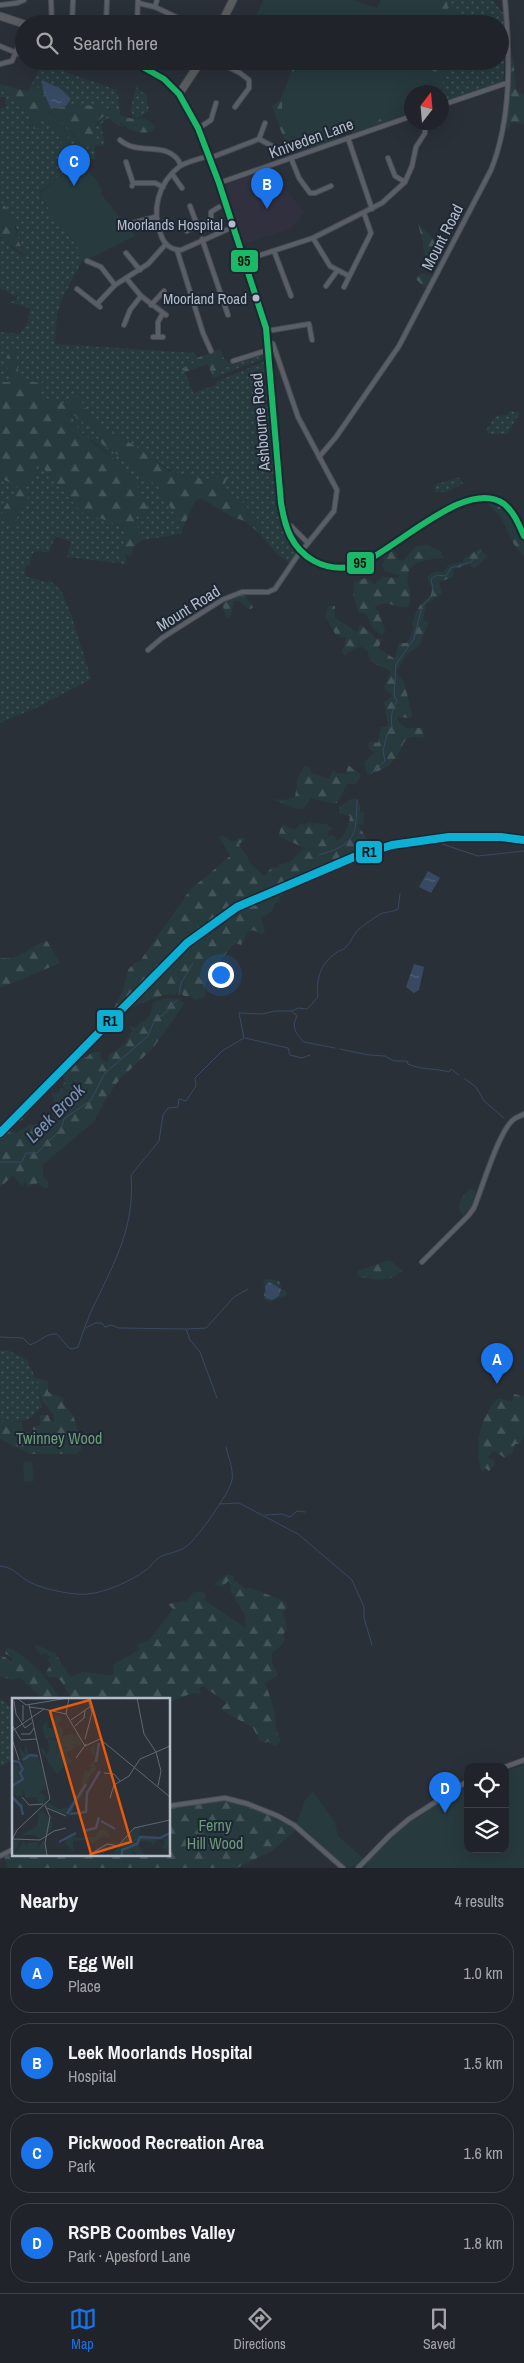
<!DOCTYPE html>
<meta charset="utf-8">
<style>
body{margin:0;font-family:"Archivo Narrow",sans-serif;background:#282c32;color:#f1f3f6}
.controls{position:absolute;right:15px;bottom:15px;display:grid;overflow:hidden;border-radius:10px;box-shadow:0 5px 20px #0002}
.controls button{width:45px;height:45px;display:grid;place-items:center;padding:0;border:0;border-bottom:1px solid #3d4147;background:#20242a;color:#f1f3f6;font:25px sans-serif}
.compass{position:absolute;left:404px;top:85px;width:45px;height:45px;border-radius:50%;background:#20242a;box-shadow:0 5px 20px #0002;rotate:16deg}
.you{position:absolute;left:220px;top:974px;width:18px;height:18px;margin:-12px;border:4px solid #fff;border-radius:50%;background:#1a73e8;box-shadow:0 0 0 8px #1a73e833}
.badge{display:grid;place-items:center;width:32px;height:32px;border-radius:50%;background:#1a73e8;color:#fff;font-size:16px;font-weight:700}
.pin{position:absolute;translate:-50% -41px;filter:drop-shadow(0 1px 2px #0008)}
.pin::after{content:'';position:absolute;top:26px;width:18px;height:15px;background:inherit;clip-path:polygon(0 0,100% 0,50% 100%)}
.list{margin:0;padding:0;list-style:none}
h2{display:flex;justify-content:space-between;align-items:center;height:65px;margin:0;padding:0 20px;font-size:21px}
h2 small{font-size:16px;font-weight:400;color:#a2a4a8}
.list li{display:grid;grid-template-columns:32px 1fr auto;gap:15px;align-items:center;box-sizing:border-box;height:80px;margin:0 10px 10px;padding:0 10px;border:1px solid #3d4147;border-radius:20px}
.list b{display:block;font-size:19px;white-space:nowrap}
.list p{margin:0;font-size:16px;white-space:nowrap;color:#a2a4a8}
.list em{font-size:16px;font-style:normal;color:#a2a4a8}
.icon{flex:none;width:28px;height:28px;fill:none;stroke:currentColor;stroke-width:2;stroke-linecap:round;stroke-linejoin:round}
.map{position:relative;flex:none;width:524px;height:1868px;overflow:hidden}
.search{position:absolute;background:#20242a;box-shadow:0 5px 20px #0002;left:15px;right:15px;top:15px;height:55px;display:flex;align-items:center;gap:12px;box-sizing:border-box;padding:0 18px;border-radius:28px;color:#a2a4a8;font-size:19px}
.sheet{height:425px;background:#20242a}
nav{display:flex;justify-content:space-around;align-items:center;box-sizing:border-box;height:70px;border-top:1px solid #3d4147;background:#20242a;font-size:14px;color:#a2a4a8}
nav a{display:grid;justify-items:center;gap:2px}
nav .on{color:#1a73e8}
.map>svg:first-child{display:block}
.medical{fill:#31303e}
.grass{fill:url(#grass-dots)}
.forest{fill:url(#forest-firs)}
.park{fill:#273a3e}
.water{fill:url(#water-ripples)}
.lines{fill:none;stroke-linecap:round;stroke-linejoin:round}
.stream{stroke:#384963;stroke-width:1}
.street-casing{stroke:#484c53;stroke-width:6}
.highway-casing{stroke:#474c53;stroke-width:9}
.street{stroke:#5a5e66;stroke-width:4}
.highway{stroke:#5a5d60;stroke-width:7}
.street-bridge-casing{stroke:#484c53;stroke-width:6;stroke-linecap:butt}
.street-bridge{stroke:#5a5e66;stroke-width:4}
.bus-1-casing{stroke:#1d2633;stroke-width:10}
.bus-1{stroke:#1ab867;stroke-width:6}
.rail-1-casing{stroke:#1d2633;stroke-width:11}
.rail-1{stroke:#0dafd3;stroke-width:8}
.bus-dot{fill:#b4bcc9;stroke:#1d2633;stroke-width:2}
.labels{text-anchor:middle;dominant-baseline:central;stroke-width:4;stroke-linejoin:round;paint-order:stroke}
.bus-label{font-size:15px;fill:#b4bcc9;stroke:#1d2633;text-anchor:end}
.street-label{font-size:16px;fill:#b4bcc9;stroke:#1d2633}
.park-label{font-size:16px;fill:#6b9a76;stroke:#1d2633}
.water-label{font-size:18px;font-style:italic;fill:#7c92b1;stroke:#1d2633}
.inset-river{fill:none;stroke:#384963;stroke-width:2.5}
.inset-road{fill:none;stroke:#616872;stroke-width:1}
.view{fill:#e8590c;fill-opacity:0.15;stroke:#e8590c;stroke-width:2.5}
.inset-edge{fill:none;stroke:#b4bcc9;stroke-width:2.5}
.line-badge{stroke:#1d2633;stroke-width:2}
.pale-badge-label{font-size:14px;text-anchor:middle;font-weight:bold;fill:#111}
</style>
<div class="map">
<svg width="524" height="1868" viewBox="0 0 524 1868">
<defs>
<pattern id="grass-dots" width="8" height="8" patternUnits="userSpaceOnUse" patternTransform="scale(1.25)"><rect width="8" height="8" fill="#273a3e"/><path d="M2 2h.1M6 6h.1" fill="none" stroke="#445559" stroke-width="1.8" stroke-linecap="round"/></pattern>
<pattern id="forest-firs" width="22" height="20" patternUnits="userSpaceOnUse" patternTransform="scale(1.25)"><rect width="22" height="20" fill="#273a3e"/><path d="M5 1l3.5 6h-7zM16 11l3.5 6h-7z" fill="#445559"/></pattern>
<pattern id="water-ripples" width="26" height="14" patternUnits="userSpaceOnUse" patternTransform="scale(1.25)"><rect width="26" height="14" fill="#384963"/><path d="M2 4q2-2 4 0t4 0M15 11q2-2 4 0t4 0" fill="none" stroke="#526178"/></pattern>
</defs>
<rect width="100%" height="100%" fill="#2a3038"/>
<polygon class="medical" points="268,169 305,212 291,229 244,244 225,189 226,184"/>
<g class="grass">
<polygon points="447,0 492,0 504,14 504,76 503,82 500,84 442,102 444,61 500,61 500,24 461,24 458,12 447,11"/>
<path d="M 58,63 L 65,72 L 117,90 L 116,94 L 119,95 C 117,101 121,108 120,115 C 99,102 74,104 51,109 L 43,91 L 32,84 L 41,66 L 49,67 Z"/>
<polygon points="0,84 7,86 7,93 29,114 32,125 39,128 41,115 46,110 65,125 80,144 104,116 112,117 124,126 119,126 108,118 101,124 105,145 95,146 95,159 81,159 91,173 78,162 65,131 47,113 44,115 61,137 68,169 41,191 40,197 85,257 89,259 82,261 61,301 57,315 55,344 195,353 198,361 181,369 185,372 193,393 216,385 215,382 266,361 268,391 290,542 298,553 291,564 278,555 260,534 262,524 242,502 223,488 227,476 207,479 176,474 94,421 88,411 39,396 46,384 18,381 19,372 15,364 6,363 11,378 9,382 0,382 0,332 20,334 28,322 30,308 9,302 16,300 19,294 14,296 0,288 0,238 21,255 26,256 18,238 17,229 4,205 0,202 0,109 6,106 5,97 0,97"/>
<polygon points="136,87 146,95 149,111 143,114 142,117 133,117 131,108"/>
<polygon points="266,354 266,358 213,378 211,372"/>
<polygon points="70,411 96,433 102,444 134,466 139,474 157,485 183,528 181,534 142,540 134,517 149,512 129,474 102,448 78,430"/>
<polygon points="511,411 520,413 507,434 489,434 486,430 496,416 506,415"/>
<polygon points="39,462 81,512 117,524 129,533 120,550 121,553 126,554 126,564 67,557 71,542 55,536 49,553 40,551 33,553 29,566 26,565 25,576 48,583 49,580 61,590 72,617 91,679 38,707 0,723 0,478 25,488"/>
<polygon points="460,477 463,484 445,492 435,492 434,487 437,484"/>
<polygon points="7,1350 27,1360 36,1379 42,1407 28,1420 2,1423 0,1422 0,1351"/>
<polygon points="0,1698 14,1710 14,1759 0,1767"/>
</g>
<g class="forest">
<polygon points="434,0 447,0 448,10 458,12 461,24 434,24"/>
<polygon points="510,55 513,57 516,89 524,95 524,124 512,122 509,129 506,127"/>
<polygon points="296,61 312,61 285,120 293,139 285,142 272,106 280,101"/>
<polygon points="433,61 444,61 442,93 431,92"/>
<path d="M 32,84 L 43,91 L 51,109 C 71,105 91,103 110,109 C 116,111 121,116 128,118 C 140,120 146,115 155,127 L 152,131 C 127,138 124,118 104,116 C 94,123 94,128 97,139 L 93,145 L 85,148 L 65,125 L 47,110 L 41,115 L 39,128 L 34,129 L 29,114 L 7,93 L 7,86 L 28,92 Z"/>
<polygon points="411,103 411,112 370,128 382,117"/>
<path d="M 0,202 C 13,211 14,225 18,238 C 19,245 24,251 27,257 L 0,238 Z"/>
<path d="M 417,222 C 430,237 443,242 434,263 L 424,258 L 423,241 Z"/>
<polygon points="421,273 432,276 426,289 415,278"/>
<path d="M 9,348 L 13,349 L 17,357 L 15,364 L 19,372 L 18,381 L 47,383 L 40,396 L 68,405 L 70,397 L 78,396 L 94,421 L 135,446 L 169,471 L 176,474 L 207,479 L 228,476 L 223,488 L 242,502 L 262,524 L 260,534 L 245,521 L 232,517 L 201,498 L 195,501 L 183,528 L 157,485 L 139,474 L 134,466 L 102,444 L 96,433 L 70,412 C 77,439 112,452 129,474 C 138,484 143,499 149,512 L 147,519 L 140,515 L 134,517 L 142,540 L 133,547 L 131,556 L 121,553 L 120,550 L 128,533 L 117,524 L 81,512 L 39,463 L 25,488 L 28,497 L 13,526 L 3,519 L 2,511 L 18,486 L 0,478 L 0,382 L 9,382 L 11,378 L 6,363 Z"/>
<polygon points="220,349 224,359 232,365 211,372 208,364 185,372 181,369 197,361 197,358"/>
<polygon points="484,500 500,504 512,516 524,540 524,557 513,543 501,517"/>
<path d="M 426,545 L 441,551 L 443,558 C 426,560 405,560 408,584 C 410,592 412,599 408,607 C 396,610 387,597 374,608 L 379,611 L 385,631 L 382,635 L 374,630 L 366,614 L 359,613 L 353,595 L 354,582 L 365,578 L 375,584 L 382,577 L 398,578 L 399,575 L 385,571 L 382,565 L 385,560 L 378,557 L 391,548 L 396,553 L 398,560 L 403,561 L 415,547 Z"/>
<path d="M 480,548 L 487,557 L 475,568 L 471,567 L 470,564 L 454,569 L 453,577 L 439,582 L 442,593 L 426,605 L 423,620 L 429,622 L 419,646 L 407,654 L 396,672 L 404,682 L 412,714 L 411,718 L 397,717 L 398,721 L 406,728 L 423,728 L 424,736 L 422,738 C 402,734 405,744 397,756 C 389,767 380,772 367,774 L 364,762 L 375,753 L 368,748 L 369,743 L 371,741 L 378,743 L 381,727 L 388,726 L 384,702 L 393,696 L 384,688 L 391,671 L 371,662 L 367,650 L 359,646 L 344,655 L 342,652 L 346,638 L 336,635 L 325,617 L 328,606 L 335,606 L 335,618 L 357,632 L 360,624 L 373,635 L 375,639 L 383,638 L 378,648 L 395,659 L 399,643 L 407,643 L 414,628 L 412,624 C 416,611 420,602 431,595 L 432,589 L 427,577 L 434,572 L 443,572 L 449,565 L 463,562 L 463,559 Z"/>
<polygon points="245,595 253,607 250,610 240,601 234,601 231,615 227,619 222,604 238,596"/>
<polygon points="348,765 361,775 356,784 347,784 337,803 330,803 311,798 303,809 292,808 274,799 286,800 295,797 298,778 304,766 310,767 312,773 329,779 333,770 337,773 346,774"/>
<path d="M 351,799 L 357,799 L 360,803 L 360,811 L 364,812 L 363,824 L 358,825 L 373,848 C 312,872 243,894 192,937 C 168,958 146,982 124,1005 L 119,1004 L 114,1008 L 122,993 L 128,970 L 135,962 L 140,961 L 190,890 L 230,856 L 219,837 L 223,836 L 233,842 L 240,838 L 247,838 L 239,844 C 241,851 248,854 249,862 L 264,876 L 272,867 L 278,868 L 279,865 L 290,862 L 304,848 L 279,836 L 280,830 L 283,825 L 296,830 L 300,824 L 305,825 L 310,822 L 312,826 L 315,823 L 326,824 L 333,829 L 328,831 L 328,836 L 334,835 L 337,841 C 346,836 349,825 350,816 L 339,813 L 340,806 Z"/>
<path d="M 325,870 L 330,872 L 291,889 L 279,898 L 280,901 L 275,903 L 272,911 L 261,918 L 265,932 L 262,934 L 253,930 L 248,932 L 241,945 L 235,943 L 222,958 L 220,964 L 217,963 L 212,974 L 209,976 L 205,987 L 206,994 L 203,998 L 195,1000 L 191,996 L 184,996 L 179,991 L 175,995 L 167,994 L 129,1008 L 127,1006 C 151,980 176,951 206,929 C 242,903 284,888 325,870 Z"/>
<path d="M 47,941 L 60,963 L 0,988 L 0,957 C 18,964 31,944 47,941 Z"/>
<path d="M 168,998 L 178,999 L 184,1003 L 182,1007 L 153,1048 L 119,1080 L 104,1102 L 94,1122 L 43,1164 L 43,1177 L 48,1182 L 48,1188 L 43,1188 L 38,1183 L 27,1187 L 26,1182 L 22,1186 L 13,1176 L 0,1187 L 0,1134 L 33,1101 L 35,1102 C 31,1110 25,1122 16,1122 L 12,1128 L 16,1133 L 29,1125 L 41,1124 L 43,1128 L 48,1129 L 55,1118 L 57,1112 L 51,1092 L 58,1093 L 61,1087 L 70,1094 L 62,1085 L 65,1082 L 63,1077 L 83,1058 L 87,1057 L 92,1052 L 101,1052 L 100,1057 L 104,1061 L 108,1062 L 109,1055 L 123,1045 L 133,1030 L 129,1028 L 129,1025 L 136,1028 L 141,1021 L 145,1021 L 151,1013 L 153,1002 Z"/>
<path d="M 472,1189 L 476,1192 L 470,1208 L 463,1216 C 455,1206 461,1194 472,1189 Z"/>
<path d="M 390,1260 L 402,1271 C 389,1283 376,1280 360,1277 L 357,1271 Z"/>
<polygon points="270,1279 279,1281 282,1289 287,1292 287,1295 269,1302 264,1299 264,1288 266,1295 280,1288 263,1284 264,1280"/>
<polygon points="39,1378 48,1381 48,1392 64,1398 63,1403 73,1415 79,1434 76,1436 77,1440 82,1443 82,1448 77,1454 31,1454 0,1439 0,1422 22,1422 23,1430 33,1434 33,1427 41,1425 39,1415 48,1415 51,1422 54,1421 54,1415 42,1401 36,1379"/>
<path d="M 514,1394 L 524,1396 L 524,1437 L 519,1444 L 515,1444 L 512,1454 L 505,1458 L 494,1451 L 488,1457 L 490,1460 L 493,1458 L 495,1464 L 489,1471 L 485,1468 L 482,1472 C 473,1448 480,1415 498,1398 L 512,1402 Z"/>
<polygon points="227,1574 234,1576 234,1580 246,1589 251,1588 284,1601 288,1607 283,1612 287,1629 283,1635 285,1638 283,1644 272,1653 272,1662 278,1675 265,1683 274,1708 276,1729 281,1741 275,1746 267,1741 266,1743 260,1741 253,1728 220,1709 227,1703 203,1686 199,1688 201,1694 193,1693 169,1702 169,1699 71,1699 61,1681 56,1677 50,1678 45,1674 51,1664 47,1661 50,1657 46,1653 41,1655 35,1647 36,1645 55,1653 70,1677 83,1672 113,1676 114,1664 139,1650 137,1645 150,1639 173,1609 168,1604 186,1601 194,1592 204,1592 206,1595 204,1600 246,1628 245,1615 230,1591 230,1582 228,1581 223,1587 214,1585"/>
<path d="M 6,1647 C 23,1651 53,1683 59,1699 L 41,1699 L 38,1694 L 20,1678 L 12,1680 L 0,1676 L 0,1656 L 5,1657 L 11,1662 L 13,1659 L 5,1653 Z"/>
<polygon points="229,1799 278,1817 296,1830 273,1850 237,1868 8,1868 4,1856 14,1851 14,1854 169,1854 169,1807"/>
</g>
<g class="park">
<polygon points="263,0 355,0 377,8 381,0 434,0 434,24 253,24"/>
<polygon points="298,61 433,61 431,92 412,92 411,103 382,117 370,128 352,134 348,122 334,127 338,139 299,153 282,113 282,101"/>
<polygon points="48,112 65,131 78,162 95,178 102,190 101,194 135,236 89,259 85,257 40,197 41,192 68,169 61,137 44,115"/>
<polygon points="32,1461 34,1481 24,1482 23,1462"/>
<path d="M 524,1765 L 524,1868 L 363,1868 C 389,1835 427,1800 468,1787 L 468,1849 L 505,1849 L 505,1771 Z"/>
<polygon points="313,1791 335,1823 338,1836 364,1859 357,1866 345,1868 307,1832 296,1825 305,1800"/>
</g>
<g class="water">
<polygon points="42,80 61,89 71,99 66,106 51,109 43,91"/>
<polygon points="428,871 440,878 431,893 419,887"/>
<polygon points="414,964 424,967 419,990 414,993 406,987"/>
<polygon points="269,1282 281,1289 279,1296 272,1300 266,1298 265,1286"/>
</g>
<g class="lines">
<g class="stream">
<path d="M 371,774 L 385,761 L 383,751 L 387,735 L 393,730 C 390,721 391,710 397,701 L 394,695 L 396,664 L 414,639 L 422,606 L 434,594 L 431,579 L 437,575 L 446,576 L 451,568 L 471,562 L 481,550"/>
<polyline points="439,843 478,856 524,851"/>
<path d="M 319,855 C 356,844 356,837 357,800"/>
<polyline points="179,995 181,983 193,963"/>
<path d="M 292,1011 L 297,1016 C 291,1027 296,1034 304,1042 L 335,1048"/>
<polyline points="245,1038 288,1048 290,1055 302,1058 310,1055"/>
<path d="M 340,1049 L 369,1055 L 385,1056 L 394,1061 L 407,1061 L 408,1064 C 422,1070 434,1068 449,1072 L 451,1069 L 459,1075"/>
<polyline points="465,1079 476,1087 484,1101 504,1118"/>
<polyline points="0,1162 22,1162 26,1153 37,1153 61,1129 64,1119 91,1100 105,1073 148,1036 156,1016 162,1016 177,1000"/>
<polyline points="86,1328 95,1323 102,1323 105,1327 111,1325 119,1328 186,1329 190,1340 200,1352 217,1398"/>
<polyline points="187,1329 206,1328 234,1297 248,1289"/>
<path d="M 0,1337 L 23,1338 L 30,1345 C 41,1341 46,1333 57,1334 L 69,1348 L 73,1349 L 78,1347 C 83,1332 88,1317 95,1303 C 116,1260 135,1225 131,1175 L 159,1141 L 163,1115 L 168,1108 L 178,1107 L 179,1099 L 186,1101 L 196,1086 L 195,1078 L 222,1051 L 244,1038 L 239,1013 L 262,1014 L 275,1011 L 292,1011 L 298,1008 L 307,1009 L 318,997 C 316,979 320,964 336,953 C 339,950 344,950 346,947 C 351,943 353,935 357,931 C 361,927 379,914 383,913 C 388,912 392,912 398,909 L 400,894"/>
<polyline points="219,1504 239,1503 298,1534 352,1580 364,1607 364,1618 372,1645"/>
<polyline points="265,1515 282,1514 290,1517 297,1511 305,1512"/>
<path d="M 0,1566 C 12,1567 16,1573 26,1580 C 37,1588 74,1596 88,1594 C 107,1592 131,1581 146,1570 C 151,1567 153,1562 157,1559 C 164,1553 176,1554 187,1546 C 198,1537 229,1494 232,1480 C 234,1471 228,1456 226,1447"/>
</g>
<g class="street-casing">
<g id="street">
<polyline points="51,0 52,24"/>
<polyline points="138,3 155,7 191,24"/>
<polyline points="0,5 17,3 24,0"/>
<polyline points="155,7 157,0"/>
<polyline points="72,24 73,0"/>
<polyline points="106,24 107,0"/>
<polyline points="137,24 138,0"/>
<polyline points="0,46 24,56"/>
<polyline points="35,61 41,64"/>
<polyline points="217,61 240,73 249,80 249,88 235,107"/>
<polyline points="0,64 12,61 24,33"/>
<polyline points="442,105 507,83"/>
<polyline points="265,123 259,139 272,146"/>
<polyline points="199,128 211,120 216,103"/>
<polyline points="348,138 372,209"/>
<path d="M 120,140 C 139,157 169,139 181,165"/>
<path d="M 209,156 C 200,159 188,161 180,166 C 158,183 151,210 161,235 C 164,244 171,250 181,250 L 233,227"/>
<polyline points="210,158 259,139"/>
<polyline points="291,158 299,178 310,193 315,193 331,186"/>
<polyline points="388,158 395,176 405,182"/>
<polyline points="126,162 133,183 132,186"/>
<polyline points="172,174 182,188"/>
<polyline points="133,183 155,183 163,187"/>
<polyline points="219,183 412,116"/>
<polyline points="190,206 196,222 201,224 211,221 217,232"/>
<polyline points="211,221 211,212 219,207"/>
<polyline points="133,223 155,217"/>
<polyline points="187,231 199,224"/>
<polyline points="313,238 330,266 349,276"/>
<polyline points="202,239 228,315"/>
<polyline points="177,250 203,333 211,351"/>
<polyline points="274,251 291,296"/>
<polyline points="126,253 140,270"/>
<polyline points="245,260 313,238 382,203 405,182 412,166 416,147 425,133 424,122"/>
<polyline points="87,261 101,267 115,285"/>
<polyline points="126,278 141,296 166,315"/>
<polyline points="326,286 337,271"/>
<polyline points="344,287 371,233 364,213"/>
<polyline points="77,289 100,307"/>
<polyline points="97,304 115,285 148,264 166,244"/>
<polyline points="151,305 164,291"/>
<polyline points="124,325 130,310 141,296"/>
<polyline points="267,331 309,324 312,340"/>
<polyline points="153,337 163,337"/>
<polyline points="158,337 158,322 163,313"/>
<polyline points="268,341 273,344 298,417 337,490 334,511 304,548"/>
<polyline points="233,361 268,350"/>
<path d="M 319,457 L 336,437 L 399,346 L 491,170 C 512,118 510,55 505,0"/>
<polyline points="286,524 291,526 308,543"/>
<polyline points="148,650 162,638 222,600 242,592 268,592 275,589 298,555"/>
<path d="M 422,1262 L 468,1216 L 474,1208 C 482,1188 499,1131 513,1120 C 516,1117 521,1116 524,1114"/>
<polyline points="505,1767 524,1760"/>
<polyline points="169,1806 225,1798 248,1804 278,1816 294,1825 343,1868"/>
<polyline points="0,1856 14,1849"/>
<polyline points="358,1868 389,1836 409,1819 468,1781"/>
</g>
</g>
<g class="highway-casing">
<g id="highway">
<polyline points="0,16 24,24"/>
<polyline points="221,24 233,0"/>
<path d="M 132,61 L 164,79 L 179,94 L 198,128 L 219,183 L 266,328 L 281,503 C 285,527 291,548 314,561 C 325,567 338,569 351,567 C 389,558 465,475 504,504 C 514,512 519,525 524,536"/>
<polyline points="179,94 201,61"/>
</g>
</g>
<use href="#street" class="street"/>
<use href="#highway" class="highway"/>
<g class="street-bridge-casing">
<polyline id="street-bridge" points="298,555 304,548"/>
</g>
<use href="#street-bridge" class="street-bridge"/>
<g class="bus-1-casing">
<path id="bus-1" d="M 132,61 L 164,79 L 179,94 L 198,128 L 219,183 L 266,328 L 281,503 C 285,527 291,548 314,561 C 325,567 338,569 351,567 C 389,558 465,475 504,504 C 514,512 519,525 524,536"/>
</g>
<use href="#bus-1" class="bus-1"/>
<g class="rail-1-casing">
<polyline id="rail-1" points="0,1133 187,943 237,907 354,857 392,845 449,837 501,837 524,840"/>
</g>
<use href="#rail-1" class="rail-1"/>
</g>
<g class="bus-dot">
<circle cx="232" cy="224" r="4.5"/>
<circle cx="256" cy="298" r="4.5"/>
</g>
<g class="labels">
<g class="bus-label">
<text x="223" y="224">Moorlands Hospital</text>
<text x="247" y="298">Moorland Road</text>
</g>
<g class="street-label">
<text transform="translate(311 138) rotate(-20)">Kniveden Lane</text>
<text transform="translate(442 237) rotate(-63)">Mount Road</text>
<text transform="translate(260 422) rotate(-95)">Ashbourne Road</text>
<text transform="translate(188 608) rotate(-32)">Mount Road</text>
</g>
<g class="park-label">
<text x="59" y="1438">Twinney Wood</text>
<text x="215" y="1825">Ferny<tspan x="215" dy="18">Hill Wood</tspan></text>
</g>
<g class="water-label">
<text transform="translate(55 1113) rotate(-45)">Leek Brook</text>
</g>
</g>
<g transform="translate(12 1698)">
<rect width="158" height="158" fill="#2a3038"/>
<path d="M 43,17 L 50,20 L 46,27 L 51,31 L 50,38 L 61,36 L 62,39 L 66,34 L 70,47 L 55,43 L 64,49 L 61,51 L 50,41 L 33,40 L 30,29 L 36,22 L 35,29 L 45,32 L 38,20 L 44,22 ZM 13,44 L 17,58 L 12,61 L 31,68 L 34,90 L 25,97 L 27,104 L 23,99 L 14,100 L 11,92 L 10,98 L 4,98 L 1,92 L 1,99 L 9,108 L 11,100 L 11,114 L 0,101 L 0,65 L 7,68 L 7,64 L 12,69 L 6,47 L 13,56 ZM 35,48 L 42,56 L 40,62 L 46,57 L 44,49 L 60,51 L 53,56 L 60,63 L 44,76 L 28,51 L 32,51 L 34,56 L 37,54 ZM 32,141 L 35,157 L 9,157 L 9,154 L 8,157 L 0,157 L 0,143 L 8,142 L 2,156 L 12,143 L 14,148 L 16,145 L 25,144 L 26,150 Z" fill="#273a3e"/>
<path d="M 47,39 L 66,44 L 70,48 L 59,46 L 61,49 L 60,53 L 52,48 L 51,53 L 44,49 L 45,56 L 49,54 L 45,64 L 41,62 L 35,40 L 46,43 ZM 88,45 L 83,56 L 87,60 L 82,66 L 85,70 L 77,80 L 68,103 L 63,106 L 60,117 L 36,113 L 43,112 L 27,104 L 24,97 L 29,95 L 35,100 L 32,102 L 47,111 L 56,109 L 72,88 L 69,84 L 73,72 L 77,74 L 78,70 L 83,70 L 77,68 L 84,60 L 77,52 L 79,53 L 78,50 L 83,47 L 83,55 ZM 31,113 L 35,119 L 43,119 L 38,122 L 41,126 L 37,134 L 28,142 L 23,137 L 9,137 L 25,128 L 27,114 ZM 90,128 L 95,130 L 98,141 L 91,138 L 81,146 L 77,141 L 61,143 L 61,153 L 53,145 L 55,143 L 52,140 L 60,135 L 65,140 L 83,139 L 88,131 L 92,132 ZM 157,136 L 157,148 L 154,152 L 147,146 L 153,148 L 152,142 L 147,141 L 142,144 L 143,149 L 138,144 L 128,143 L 127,151 L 132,157 L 125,157 L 121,152 L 121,157 L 98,157 L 107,149 L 100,149 L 91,156 L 88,153 L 81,157 L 84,150 L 101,143 L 107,147 L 132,137 L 141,141 L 145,139 L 154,141 Z" fill="#273a3e"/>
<path d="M 17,58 L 26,58 L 29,68 L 12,68 L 11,62 ZM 123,130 L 128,130 L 127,138 L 133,137 L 125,146 L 133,157 L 127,157 L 120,152 L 121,157 L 98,157 L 107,149 L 101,143 L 107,147 Z" fill="#273a3e"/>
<path class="inset-river" d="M 11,62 L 18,57 L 26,58M 0,63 L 7,64 L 11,71 L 8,75 L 11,81 L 0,88M 84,64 L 87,45M 0,99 L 9,108 L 11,117M 55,116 L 74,86M 58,116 L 74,114 L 75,95 L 88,73M 89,123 L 103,131M 72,133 L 84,130 L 87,119M 47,144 L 64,135M 110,157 L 110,152 L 125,146 L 128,139 L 148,140 L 158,135"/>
<path class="inset-road" d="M 5,0 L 14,7 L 56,0M 125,0 L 132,36 L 144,54 L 149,73 L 146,88M 2,3 L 4,16 L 13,30 L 20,25M 11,7 L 11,23M 17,9 L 32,11M 32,11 L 54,16 L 73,48 L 88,41 L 158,99M 54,16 L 57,0M 59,22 L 79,8M 0,27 L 9,42 L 25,41M 63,28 L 72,20 L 73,12M 0,33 L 32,11M 9,36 L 18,36 L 22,30M 0,41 L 7,62M 73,41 L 80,15 L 76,0M 64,60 L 74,46M 92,75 L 102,76 L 108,83M 10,99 L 17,107 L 31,106M 98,100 L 102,87 L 117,78 L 128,61 L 158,48M 33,107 L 38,119 L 33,145 L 35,157M 35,110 L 54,118M 1,141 L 28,142 L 42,133 L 54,130M 0,142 L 5,132 L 38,101 L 17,7M 77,157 L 95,146 L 106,148 L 122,130 L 158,122"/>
<path class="view" d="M 78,2 L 119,144 L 79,156 L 38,13 Z"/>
<rect width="158" height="158" class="inset-edge"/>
</g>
<g class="line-badge">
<rect x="230" y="249" width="29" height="24" rx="5" fill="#1ab867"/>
<rect x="346" y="551" width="29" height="24" rx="5" fill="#1ab867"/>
<rect x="355" y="840" width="28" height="24" rx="5" fill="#0dafd3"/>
<rect x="96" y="1009" width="28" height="24" rx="5" fill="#0dafd3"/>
</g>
<g class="pale-badge-label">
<text x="244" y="266">95</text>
<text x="360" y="568">95</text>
<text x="369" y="857">R1</text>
<text x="110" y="1026">R1</text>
</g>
</svg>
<div class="controls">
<button><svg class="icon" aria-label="locate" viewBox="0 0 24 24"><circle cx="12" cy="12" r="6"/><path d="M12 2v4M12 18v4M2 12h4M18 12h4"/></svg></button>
<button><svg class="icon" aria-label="layers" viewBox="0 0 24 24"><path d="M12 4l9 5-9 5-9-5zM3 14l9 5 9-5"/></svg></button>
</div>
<svg class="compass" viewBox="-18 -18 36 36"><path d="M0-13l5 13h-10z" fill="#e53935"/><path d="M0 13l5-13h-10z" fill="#a2a4a8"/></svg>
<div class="you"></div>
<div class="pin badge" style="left:497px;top:1384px">A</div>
<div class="pin badge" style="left:267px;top:209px">B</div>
<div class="pin badge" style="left:74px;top:186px">C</div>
<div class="pin badge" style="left:445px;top:1813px">D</div>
<div class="search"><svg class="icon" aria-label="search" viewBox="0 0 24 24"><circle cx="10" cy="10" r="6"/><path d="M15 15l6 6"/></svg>Search here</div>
</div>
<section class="sheet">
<h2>Nearby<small>4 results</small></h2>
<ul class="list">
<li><span class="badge">A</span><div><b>Egg Well</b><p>Place</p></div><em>1.0 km</em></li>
<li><span class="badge">B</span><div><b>Leek Moorlands Hospital</b><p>Hospital</p></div><em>1.5 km</em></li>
<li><span class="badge">C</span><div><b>Pickwood Recreation Area</b><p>Park</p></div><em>1.6 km</em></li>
<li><span class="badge">D</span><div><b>RSPB Coombes Valley</b><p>Park · Apesford Lane</p></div><em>1.8 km</em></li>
</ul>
</section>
<nav>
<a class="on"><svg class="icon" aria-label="map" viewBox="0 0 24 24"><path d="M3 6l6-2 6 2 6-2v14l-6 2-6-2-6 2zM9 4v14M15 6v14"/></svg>Map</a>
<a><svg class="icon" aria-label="directions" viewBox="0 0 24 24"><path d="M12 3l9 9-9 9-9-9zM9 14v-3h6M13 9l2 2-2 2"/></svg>Directions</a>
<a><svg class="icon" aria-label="saved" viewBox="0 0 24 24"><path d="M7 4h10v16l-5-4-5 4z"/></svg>Saved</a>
</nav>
